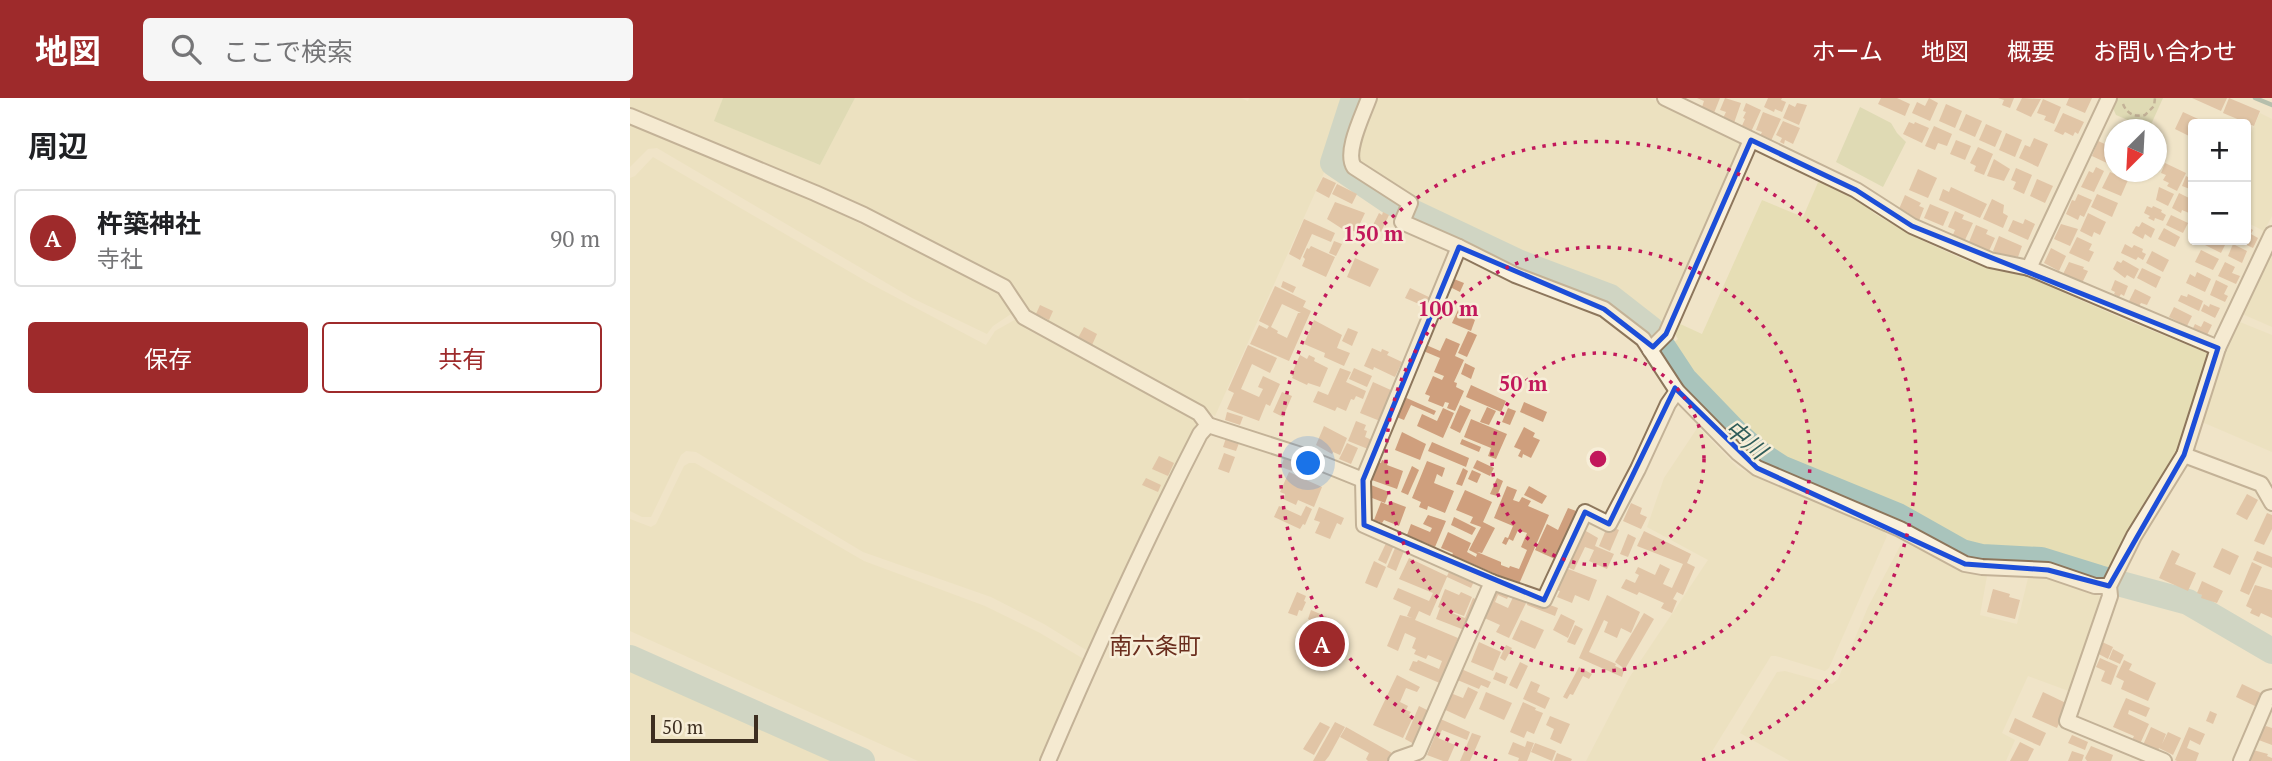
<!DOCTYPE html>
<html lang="ja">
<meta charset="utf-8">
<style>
body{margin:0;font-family:"PT Serif","Noto Sans JP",serif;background:#f6f6f6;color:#202124}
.controls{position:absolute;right:21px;top:21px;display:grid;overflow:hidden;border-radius:7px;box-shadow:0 2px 5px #0004}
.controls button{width:63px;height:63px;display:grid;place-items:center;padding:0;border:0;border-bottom:2px solid #e0e0e0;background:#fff;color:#202124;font:35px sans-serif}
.compass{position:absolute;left:1474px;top:21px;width:63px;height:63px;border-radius:50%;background:#fff;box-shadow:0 2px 5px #0004;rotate:204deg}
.scale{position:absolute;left:21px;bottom:18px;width:107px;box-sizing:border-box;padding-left:7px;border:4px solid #3d2e20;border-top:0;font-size:19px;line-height:24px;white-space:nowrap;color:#3d2e20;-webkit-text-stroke:5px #f7eed8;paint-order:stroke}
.you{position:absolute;left:679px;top:366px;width:24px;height:24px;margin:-18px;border:5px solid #fff;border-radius:50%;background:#1a73e8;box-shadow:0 0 0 10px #1a73e833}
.badge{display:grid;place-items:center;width:46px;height:46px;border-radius:50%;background:#9e2a2b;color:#fff;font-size:23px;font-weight:700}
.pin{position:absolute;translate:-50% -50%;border:4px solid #fff;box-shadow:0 2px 7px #0006}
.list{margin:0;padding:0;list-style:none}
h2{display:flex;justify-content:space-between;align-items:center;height:91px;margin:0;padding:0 28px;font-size:30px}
h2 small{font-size:23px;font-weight:400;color:#757577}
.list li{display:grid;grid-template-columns:46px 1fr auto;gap:21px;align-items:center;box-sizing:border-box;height:98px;margin:0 14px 14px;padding:0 14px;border:2px solid #e0e0e0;border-radius:7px}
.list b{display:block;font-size:26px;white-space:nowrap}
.list p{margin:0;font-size:23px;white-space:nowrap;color:#757577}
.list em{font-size:23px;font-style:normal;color:#757577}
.actions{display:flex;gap:14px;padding:21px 28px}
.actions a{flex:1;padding:16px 0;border:2px solid #9e2a2b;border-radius:7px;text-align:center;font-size:24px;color:#9e2a2b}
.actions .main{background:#9e2a2b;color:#fff}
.icon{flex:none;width:38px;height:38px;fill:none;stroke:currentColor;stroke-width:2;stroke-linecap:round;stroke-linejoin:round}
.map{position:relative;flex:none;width:1642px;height:663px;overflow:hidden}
header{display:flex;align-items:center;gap:42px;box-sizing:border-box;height:98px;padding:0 35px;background:#9e2a2b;color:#fff}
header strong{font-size:33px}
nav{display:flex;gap:38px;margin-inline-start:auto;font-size:24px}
.search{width:490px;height:63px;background:#f6f6f6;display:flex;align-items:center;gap:18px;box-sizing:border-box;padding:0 24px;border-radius:7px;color:#757577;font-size:26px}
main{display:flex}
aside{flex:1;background:#fff}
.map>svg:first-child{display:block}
.farmland{fill:#e6deb5}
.green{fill:#c9cf9b}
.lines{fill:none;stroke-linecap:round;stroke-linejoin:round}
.stream{stroke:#6f938a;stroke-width:4.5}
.river{stroke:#a9c4bc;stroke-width:26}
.building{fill:#cf9f7d;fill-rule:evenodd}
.minor-casing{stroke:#8d765c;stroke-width:18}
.path{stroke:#8d765c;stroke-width:2.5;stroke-dasharray:5 3.5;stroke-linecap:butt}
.minor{stroke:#faf1dc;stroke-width:14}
.marked{fill:none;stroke:#1d4ed8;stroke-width:5;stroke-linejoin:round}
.ring{fill:none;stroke:#c2185b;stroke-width:3.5;stroke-dasharray:3.5 7}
.labels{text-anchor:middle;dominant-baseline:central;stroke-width:5;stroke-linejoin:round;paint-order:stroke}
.water-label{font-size:23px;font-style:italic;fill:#2f5d5a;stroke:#f7eed8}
.neighbourhood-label{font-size:23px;fill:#6b2e1e;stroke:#f7eed8}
.centre{fill:#c2185b;stroke:#f7eed8;stroke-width:3.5}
.ring-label{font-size:21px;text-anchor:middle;font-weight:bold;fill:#c2185b;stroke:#f7eed8;stroke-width:5;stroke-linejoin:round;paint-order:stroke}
</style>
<header>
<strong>地図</strong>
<div class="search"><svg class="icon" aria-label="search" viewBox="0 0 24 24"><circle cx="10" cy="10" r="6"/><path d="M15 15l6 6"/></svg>ここで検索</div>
<nav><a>ホーム</a><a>地図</a><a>概要</a><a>お問い合わせ</a></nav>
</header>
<main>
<aside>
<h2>周辺<small></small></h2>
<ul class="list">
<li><span class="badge">A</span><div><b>杵築神社</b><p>寺社</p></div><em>90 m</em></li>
</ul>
<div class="actions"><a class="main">保存</a><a>共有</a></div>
</aside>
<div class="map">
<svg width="1642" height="663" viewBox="0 0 1642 663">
<rect width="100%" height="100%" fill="#f0e4c8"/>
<g class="farmland">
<polygon points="0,0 93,0 85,23 190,67 225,0 611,0 618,3 619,0 712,0 721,4 693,77 585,318 409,227 384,194 0,12"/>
<polygon points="747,0 1020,0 1113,47 1031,234 1003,207 970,189 898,162 787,113 789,103 745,77 728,63 726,58"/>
<polygon points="1630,15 1642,21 1642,118 1634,133 1616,124 1616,46"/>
<polygon points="0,24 124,73 374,197 384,214 363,228 357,236 282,200 27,50 18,51 0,69"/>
<polygon points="23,59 239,185 356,247 365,233 388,220 396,231 565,319 568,330 461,555 414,526 361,499 233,454 66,354 56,353 51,357 21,419 12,419 0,413 0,80 5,78"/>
<polygon points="1189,82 1234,107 1245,116 1289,141 1335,162 1362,171 1395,178 1496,222 1582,257 1559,340 1478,480 1420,458 1360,455 1337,449 1262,412 1152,367 1133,356 1096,321 1072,295 1041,253 1042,246 1048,241 1044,234 1048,225 1072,236 1132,102 1173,119"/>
<polygon points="1642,145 1642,229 1610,215"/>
<polygon points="1605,222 1642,237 1642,354 1572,324"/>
<polygon points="1068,329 1108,370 1254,434 1257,438 1199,570 1195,573 1146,558 1141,558 1076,663 956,663 999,580 1078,462 1017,429 1034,380"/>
<polygon points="59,365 65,365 234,463 355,508 410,535 457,563 421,634 411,663 288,663 0,533 0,421 21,429 26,426 54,368"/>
<polygon points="1277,446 1326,469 1357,478 1350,517 1387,526 1398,480 1418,481 1473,499 1444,595 1398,578 1372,635 1385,642 1376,663 1160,663 1110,635 1147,574 1155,573 1202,586 1208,581 1238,509 1270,448"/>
<polygon points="0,570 68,598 213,663 0,663"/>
</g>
<g class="green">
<polygon points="93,0 225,0 190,67 84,23"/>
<polygon points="1486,0 1533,0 1519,31 1486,17 1482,8"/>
<polygon points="1230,9 1261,25 1267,35 1276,44 1253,89 1206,64"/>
</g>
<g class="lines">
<polyline class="stream" points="1625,0 1642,7"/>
<g class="river">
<polyline points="724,0 703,65 759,103 890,165 980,199 1021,231 1054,281 1105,334 1128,355 1151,370 1268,418 1332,454 1352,459 1411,462 1469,480 1558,504 1642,553"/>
<polyline points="0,560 232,663"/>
</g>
</g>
<g class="building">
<polygon points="1067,0 1090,0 1084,15 1072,9 1074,3"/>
<polygon points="1095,0 1111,5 1104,25 1093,20 1096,14 1090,12"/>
<polygon points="1138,0 1152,0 1151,2 1156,4 1152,14 1145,11 1144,14 1134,9"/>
<polygon points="1251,0 1267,0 1280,6 1275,18 1248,6"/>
<polygon points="1299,0 1308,5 1300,23 1282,15 1287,4 1295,8"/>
<polygon points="1368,0 1384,0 1380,10 1372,7 1374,2"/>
<polygon points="1392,0 1411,1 1401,19 1386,12"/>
<polygon points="1439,0 1462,0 1455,15 1436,7"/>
<polygon points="1562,0 1597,0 1591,13"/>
<polygon points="1599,0 1630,13 1624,28 1593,15"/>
<polygon points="1413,1 1431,9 1424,26 1414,22 1416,18 1407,15"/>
<polygon points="1116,5 1131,12 1121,34 1111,30 1115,21 1113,20 1116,14 1113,13"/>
<polygon points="1167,5 1177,7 1169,27 1153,20 1159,6 1165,9"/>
<polygon points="1316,6 1332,13 1325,30 1309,23"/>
<polygon points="1133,14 1151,21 1141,43 1130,38 1132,34 1126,32"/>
<polygon points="1553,14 1579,26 1563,26 1563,40 1545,31"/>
<polygon points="1433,15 1454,24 1448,36 1445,34 1443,38 1435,34 1433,37 1424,33"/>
<polygon points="1336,16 1352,23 1345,39 1329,32"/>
<polygon points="1153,23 1170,30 1163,46 1155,42 1154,46 1150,44 1152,40 1146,37"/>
<polygon points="1279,24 1284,26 1285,24 1299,30 1292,45 1273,36"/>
<polygon points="1356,26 1372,33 1365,49 1349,42"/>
<polygon points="1304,28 1322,36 1317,48 1308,45 1305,52 1295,48"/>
<polygon points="1376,35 1392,42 1385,59 1369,52"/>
<polygon points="1404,40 1418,46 1408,69 1389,60 1395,47 1400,49"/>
<polygon points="1326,42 1341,48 1335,62 1320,56"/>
<polygon points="1468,43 1484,50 1484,60 1481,67 1462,58"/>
<polygon points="1348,49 1363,56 1354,77 1344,73 1346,68 1340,65"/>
<polygon points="1364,61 1380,71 1374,83 1357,78"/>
<polygon points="1535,65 1556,75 1547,93 1537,88 1539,85 1533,82 1536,77 1531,75"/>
<polygon points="1466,69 1474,73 1464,94 1451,89 1459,73 1463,75"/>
<polygon points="1386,70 1402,77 1394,96 1383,91 1386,84 1381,82"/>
<polygon points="1288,71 1307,80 1298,100 1279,92"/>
<polygon points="1480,74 1498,82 1491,98 1472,90"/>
<polygon points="1556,78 1563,82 1563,98 1558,96 1560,91 1552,88"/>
<polygon points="693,79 706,85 699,100 686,93"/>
<polygon points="1407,81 1423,88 1415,105 1400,98"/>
<polygon points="707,86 727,96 722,106 702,96"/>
<polygon points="1321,89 1357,106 1350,120 1309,102 1313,91 1319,94"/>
<polygon points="1529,89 1544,96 1538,108 1526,102"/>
<polygon points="1549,95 1563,102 1563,114 1561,112 1559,115 1552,112 1551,115 1542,110"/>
<polygon points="1448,96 1462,102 1454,119 1450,117 1448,122 1436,116 1442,102 1445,103"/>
<polygon points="1467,96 1488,105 1482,119 1461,109"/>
<polygon points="1275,97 1291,105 1289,108 1294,110 1288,125 1276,119 1278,115 1269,111"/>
<polygon points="1362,101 1374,107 1373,115 1378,118 1373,130 1353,121"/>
<polygon points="705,104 735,115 726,134 716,130 714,132 697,121"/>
<polygon points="1300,106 1319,114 1313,128 1294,120"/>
<polygon points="1517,108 1522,110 1523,108 1532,112 1531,114 1536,117 1533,123 1525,120 1524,123 1518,120 1520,118 1514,115"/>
<polygon points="1325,113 1334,117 1332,121 1343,125 1334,144 1322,139 1325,132 1318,129"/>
<polygon points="753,114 759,117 751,134 743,127 749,115 752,117"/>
<polygon points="1458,115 1476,124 1470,137 1464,134 1462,139 1450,133"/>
<polygon points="1541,117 1558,125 1553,135 1536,127"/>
<polygon points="674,121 705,135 701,144 682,136 670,162 659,156"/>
<polygon points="1395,121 1405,126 1398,142 1378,133 1383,122 1393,126"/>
<polygon points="1512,124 1525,131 1521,140 1515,136 1513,141 1502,135 1506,128 1509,129"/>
<polygon points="1431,126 1448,131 1440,148 1424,141"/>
<polygon points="1346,127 1358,132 1356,136 1365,140 1359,153 1339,144"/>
<polygon points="1616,128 1623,132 1621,136 1628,140 1623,150 1606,142 1616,142"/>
<polygon points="1534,130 1550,139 1545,149 1528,141"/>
<polygon points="1369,138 1392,148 1388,159 1385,158 1384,161 1376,157 1375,159 1363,153"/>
<polygon points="1447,139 1462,146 1459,152 1464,154 1459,164 1439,155"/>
<polygon points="1576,142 1594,142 1597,143 1591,155 1573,146"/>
<polygon points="704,143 712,146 706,158 699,155"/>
<polygon points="1495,146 1502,150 1504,147 1513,151 1512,154 1516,156 1513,162 1508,159 1506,162 1491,155"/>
<polygon points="1603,146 1617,153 1612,165 1598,158"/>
<polygon points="681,148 705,159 696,179 672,168 675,161 673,159 677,150 679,151"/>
<polygon points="1421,150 1436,158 1429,173 1414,165"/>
<polygon points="1571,152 1589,161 1583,172 1565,164"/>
<polygon points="1522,153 1539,162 1533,174 1516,165"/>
<polygon points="725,160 749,171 740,189 717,179"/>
<polygon points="1493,162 1509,171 1504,181 1497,177 1495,180 1483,171 1487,163 1491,165"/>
<polygon points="1439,164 1454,169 1453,171 1458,173 1451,187 1432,178"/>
<polygon points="1595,164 1605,169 1602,175 1610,178 1606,186 1588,178"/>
<polygon points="1512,170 1531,179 1526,190 1507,180"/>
<polygon points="1567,174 1581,181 1575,194 1556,185 1560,176 1565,179"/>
<polygon points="824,181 834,185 830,194 820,189"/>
<polygon points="1485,182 1498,188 1494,198 1491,196 1489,199 1484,196 1485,194 1481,192"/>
<polygon points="1586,182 1598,188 1594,196 1598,198 1595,204 1580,197"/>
<polygon points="653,183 666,189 663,195 651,189"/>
<path d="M 645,188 L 676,203 L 673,209 L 681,213 L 659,263 L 620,246 L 629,227 L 637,231 L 639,228 L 629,223 ZM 652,206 L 671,215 L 668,215 L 657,240 L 647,235 L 648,233 L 641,229 Z"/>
<polygon points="780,190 801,200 796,209 775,200"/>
<polygon points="1505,191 1521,199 1517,207 1511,205 1509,208 1499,203"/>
<polygon points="1558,196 1573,203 1569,213 1548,203 1551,197 1557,199"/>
<polygon points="1574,206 1579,209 1580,206 1590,210 1585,220 1571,213"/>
<polygon points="410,207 423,213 419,222 406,216"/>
<polygon points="1544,209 1562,218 1557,228 1539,219"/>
<polygon points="828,212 845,222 841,233 822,225"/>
<polygon points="684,222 712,237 707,250 720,255 714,268 694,259 695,255 674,246"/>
<polygon points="1574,223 1582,227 1576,239 1562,232 1565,226 1571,229"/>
<polygon points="454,229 467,236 462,247 448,240"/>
<polygon points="718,230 728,234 722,248 712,243"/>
<polygon points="838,233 847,237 837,259 828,255"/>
<polygon points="816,240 830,246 825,258 834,262 824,284 827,285 826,289 834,293 825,313 817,310 819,305 815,304 813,309 798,303 800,298 795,296 803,278 812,282 814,278 804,274 810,260 791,252 794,246 810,253"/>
<polygon points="618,247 647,260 640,275 622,266 611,291 629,299 633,291 628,289 633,278 650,286 640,308 636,306 629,323 597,311 604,295 598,292"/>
<polygon points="742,250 751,254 752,251 759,254 757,257 772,264 765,279 744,269 743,272 734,268"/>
<polygon points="670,257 677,261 679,257 685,260 684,263 698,270 690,289 678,285 677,287 662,280 663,278 661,277"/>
<polygon points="835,265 845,270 841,281 831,276"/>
<polygon points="710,270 721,274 716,284 736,293 733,301 726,298 724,302 721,301 716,313 707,309 705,313 683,304 688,293 698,297"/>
<polygon points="724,270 742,278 737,289 719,281"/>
<polygon points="743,284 763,293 750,323 730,315"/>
<polygon points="841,287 876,303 871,314 836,299"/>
<polygon points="652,294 662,298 653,319 643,314"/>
<polygon points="772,298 806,313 804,317 781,307 774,322 764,318"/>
<polygon points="894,304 917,314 913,324 890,314"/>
<polygon points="830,307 841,312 830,335 820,330"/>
<polygon points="857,309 866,313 859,327 850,324"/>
<polygon points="813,310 824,315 813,340 787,328 792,316 807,323"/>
<polygon points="878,310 886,313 880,327 872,324"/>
<polygon points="597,314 613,319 610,327 595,322"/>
<polygon points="841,321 877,336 866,361 858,358 861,350 834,339"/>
<polygon points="726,323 736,327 734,332 737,333 735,339 742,342 738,351 718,343"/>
<polygon points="694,328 717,340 710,357 703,354 702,356 686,347"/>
<polygon points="894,329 905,335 903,339 910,342 901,360 893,356 892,360 888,358 891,352 884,349"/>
<polygon points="772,334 796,346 790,362 765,352"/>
<polygon points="596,340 609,345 606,353 593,349"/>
<polygon points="832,341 851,349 849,354 830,346"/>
<polygon points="802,344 839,360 836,369 798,353"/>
<polygon points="717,345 728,350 721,366 709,361"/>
<polygon points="656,354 677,362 674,369 665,365 662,373 651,369"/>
<polygon points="594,355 605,359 599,375 588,371"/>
<polygon points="529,358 544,365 538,378 522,371"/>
<polygon points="752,362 758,364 757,367 773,373 767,391 739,381 745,363 751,365"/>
<polygon points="847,362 864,370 860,378 843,370"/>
<polygon points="797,363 815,370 812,379 807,376 804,385 824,393 815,415 798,408 797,412 789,409 791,404 782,400"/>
<polygon points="782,368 789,372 778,397 771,394"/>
<polygon points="833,370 838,373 832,388 826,386"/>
<polygon points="842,372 851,376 847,385 838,381"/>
<polygon points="659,374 666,377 667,374 676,378 674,381 692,389 684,409 668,402 666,407 653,401 655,396 650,394"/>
<polygon points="516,380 531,387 528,394 512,387"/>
<polygon points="867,380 873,383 867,398 860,396"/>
<polygon points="741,387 759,394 755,405 737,398"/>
<polygon points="877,388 887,392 883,402 889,404 892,399 901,403 898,408 919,417 889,486 822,457 823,455 811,450 818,434 841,445 837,454 846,459 847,456 839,452 851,429 840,425 843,419 826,412 835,392 862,404 853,424 865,430 852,455 847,454 871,464 871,467 879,470 880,468 889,471 897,452 891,449 897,435 888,432 883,443 879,441 876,447 872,445 875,439 878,440 883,428 864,420"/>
<polygon points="899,388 917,398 912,406 894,397"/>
<polygon points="1617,396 1628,402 1617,422 1606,416"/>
<polygon points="760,403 776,409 769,428 754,422 752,425 744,422 751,404 758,407"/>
<polygon points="1001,405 1012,410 1010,416 1017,419 1011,431 993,423"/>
<polygon points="649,408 671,418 676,408 682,411 675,427 673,426 670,431 644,419"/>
<polygon points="689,409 714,420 711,427 707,425 700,441 685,435 690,424 684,422"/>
<polygon points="938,410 949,414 925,461 905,452 917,426 928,432"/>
<polygon points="1637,415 1642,417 1642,431 1634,447 1624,443"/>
<polygon points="798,417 816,423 805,449 777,437 781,426 800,434 802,430 793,426"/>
<polygon points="824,419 846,430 842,437 821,427"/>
<polygon points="978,427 989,432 980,453 969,448"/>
<polygon points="949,429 968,440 965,448 984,456 977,471 959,463 964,452 955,449 944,472 932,467"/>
<polygon points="1014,433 1061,456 1057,465 1065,469 1053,497 1047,494 1043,501 1047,503 1042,515 1031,510 1034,505 1009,494 1007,497 991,490 996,481 1005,485 1009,477 1005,475 1008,469 1025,477 1030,466 1040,471 1033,486 1042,490 1053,466 1007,448"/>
<polygon points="998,436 1006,440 998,459 990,456"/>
<polygon points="758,441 765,445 756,466 748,462"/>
<polygon points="765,450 774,453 766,473 757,469"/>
<polygon points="1592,450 1609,458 1600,477 1583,469"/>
<polygon points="1542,452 1550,456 1545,466 1566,475 1558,493 1529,480"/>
<polygon points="1627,453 1642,459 1642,470 1623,462"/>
<polygon points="779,460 817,478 821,470 845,481 841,490 817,479 800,518 789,513 785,522 828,540 821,558 823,559 812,586 779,572 783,563 787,564 788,562 809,571 812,563 798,557 796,561 784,556 786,552 782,550 786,540 775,535 768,553 757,548 770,517 782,520 777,518 781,509 763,501 768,490 799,503 803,495 769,481"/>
<polygon points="744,463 756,469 747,490 735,485"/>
<polygon points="1622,464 1632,469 1619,497 1610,493"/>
<polygon points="933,469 967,482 959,503 945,497 942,505 927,499 930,493 924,491"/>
<polygon points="1572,483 1593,493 1587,505 1571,500 1572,497 1567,495"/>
<polygon points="1625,487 1642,492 1642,520 1631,515 1629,519 1620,515 1622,511 1616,508"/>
<polygon points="864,488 880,495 877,501 868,497 865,504 878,510 884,497 897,503 879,540 866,534 870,527 850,518"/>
<polygon points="815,491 829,497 831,494 842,499 834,518 823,514 822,515 835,520 843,500 850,503 837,533 806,521 810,510 808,509"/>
<polygon points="1363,491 1380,496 1379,499 1390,502 1385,521 1357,514"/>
<polygon points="667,494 676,498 674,503 676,504 672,513 669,512 667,518 658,515"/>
<polygon points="977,497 1010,514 1001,535 991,530 987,540 974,534 978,524 974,522 959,554 986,566 985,568 994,572 992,579 949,560"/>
<polygon points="899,499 928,510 925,518 897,507"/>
<polygon points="681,512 702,521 698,530 693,527 688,539 680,536 685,524 678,521"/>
<polygon points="1014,515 1024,521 995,571 985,564"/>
<polygon points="931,516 945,523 938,540 923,532"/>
<polygon points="891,522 914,532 905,551 882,541"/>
<polygon points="945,527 953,531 945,547 937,544"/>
<polygon points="1470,543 1483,549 1478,561 1465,554"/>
<polygon points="849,544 871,554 863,573 841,564"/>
<polygon points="876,547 882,550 875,563 870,560"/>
<polygon points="1483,551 1494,557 1490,566 1479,561"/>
<polygon points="1470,560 1488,568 1481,587 1471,583 1475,573 1466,569"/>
<polygon points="1494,562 1502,566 1499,572 1526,585 1518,603 1491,591 1494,583 1486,579"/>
<polygon points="890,564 898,568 887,591 879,587"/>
<polygon points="949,569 962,576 959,581 953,578 943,597 940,596 937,601 933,599"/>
<polygon points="829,570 861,584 858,590 851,587 849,591 825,581"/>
<polygon points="866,574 878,579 875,586 863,581"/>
<polygon points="767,577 790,589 787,594 776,590 770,604 778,608 776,612 781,614 779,617 783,619 773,640 743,627"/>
<polygon points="901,583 910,587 907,594 920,600 915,611 893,601"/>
<polygon points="1612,586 1633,596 1627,609 1606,599"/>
<polygon points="819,588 825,591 823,596 833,600 838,589 848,594 835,621 809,609"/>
<polygon points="856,594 882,605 874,622 849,611"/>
<polygon points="1413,594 1438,606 1427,630 1402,619"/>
<polygon points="1496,600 1520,610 1516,619 1499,612 1498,616 1519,626 1510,646 1502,642 1504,638 1483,629"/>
<polygon points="893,604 906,610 905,612 913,615 904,636 897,633 894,640 880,634"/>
<polygon points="789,608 799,613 784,646 775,641"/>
<polygon points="1580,613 1587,616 1583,626 1576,623"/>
<polygon points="920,618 940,626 931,646 920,641 924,631 916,627"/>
<polygon points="806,619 840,634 837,642 812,632 808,640 825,647 818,663 813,663 797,657 805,638 799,635"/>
<polygon points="1385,620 1416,635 1410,648 1379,634"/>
<polygon points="690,624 700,629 684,657 673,651"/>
<polygon points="705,624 715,629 699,658 695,663 683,663"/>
<polygon points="1636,628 1642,630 1642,647 1626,641 1631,629 1634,630"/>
<polygon points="716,629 762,655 758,663 738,663 736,661 739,655 710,639"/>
<polygon points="1521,629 1536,636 1532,646 1538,634 1551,640 1543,657 1529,650 1528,653 1513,647"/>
<polygon points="1559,629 1575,636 1570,647 1560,642 1557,650 1569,655 1566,663 1547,663 1545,662"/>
<polygon points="842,635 851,638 840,663 830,663"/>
<polygon points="1442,637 1458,644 1455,652 1438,645"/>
<polygon points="897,643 904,645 897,663 888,663 889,660 878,656 883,644 895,649"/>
<polygon points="1390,644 1404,651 1398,663 1380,663"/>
<polygon points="905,645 926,653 922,663 901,654"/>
<polygon points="1461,648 1483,657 1481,663 1457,663 1455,660"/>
<polygon points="1623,652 1638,656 1637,658 1642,660 1642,663 1618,663"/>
<polygon points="1442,653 1454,657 1452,663 1438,663"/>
<polygon points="927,655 942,661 941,663 924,663"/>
</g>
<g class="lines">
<g class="minor-casing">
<g id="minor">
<path d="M 739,0 C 733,17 714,54 724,69 L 780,105 L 772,124 L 829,149 L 885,177 L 974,211 L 1013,241 L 1047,293 L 1108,355 L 1127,370 L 1270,431 L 1335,466 L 1352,469 L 1418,472 L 1465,488 L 1479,488"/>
<polyline points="1035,0 1226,92 1282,128 1360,162 1399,170 1588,250"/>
<polyline points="0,18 185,95 234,117 374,189 394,219 569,315 578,327 671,357 733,382"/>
<polyline points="829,149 733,382 734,427 862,484 914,502 955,414 979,426 1008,371 1038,306 1047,293"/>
<polyline points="1399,170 1479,0"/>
<polyline points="1020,252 1036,236 1121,42"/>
<polyline points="1554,357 1631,386 1642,405"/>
<path d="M 418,663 C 465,553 515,443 570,336 L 578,327"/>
<polyline points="766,663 768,661 788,654 862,484"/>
<polyline points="1534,663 1437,623 1480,498 1479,488 1504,438 1554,357 1588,250 1642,136"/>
<polyline points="1611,663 1638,600 1642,599"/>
</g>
</g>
<path class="path" d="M 1493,6 C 1497,16 1504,19 1515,17 L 1524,8 L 1525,0"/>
<use href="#minor" class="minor"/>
</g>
<path d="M0 0H1642V663H0ZM 1121,42 L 1226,92 L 1282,128 L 1588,250 L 1554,357 L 1479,488 L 1418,472 L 1335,466 L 1127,370 L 1045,290 L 979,426 L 955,414 L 914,502 L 734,427 L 733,382 L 829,149 L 974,211 L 1023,249 L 1036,236 Z" fill="#f0e4c8" fill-opacity=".55" fill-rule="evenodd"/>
<path class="marked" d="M 1121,42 L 1226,92 L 1282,128 L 1588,250 L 1554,357 L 1479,488 L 1418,472 L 1335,466 L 1127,370 L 1045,290 L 979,426 L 955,414 L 914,502 L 734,427 L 733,382 L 829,149 L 974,211 L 1023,249 L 1036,236 Z"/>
<g class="ring">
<circle cx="968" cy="361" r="106"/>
<circle cx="968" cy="361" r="212"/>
<path d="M867 663A318 318 0 1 1 1069 663"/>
</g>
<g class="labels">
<g class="water-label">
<text transform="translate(1116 341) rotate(40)">中川</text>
</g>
<g class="neighbourhood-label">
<text x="525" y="547">南六条町</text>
</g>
</g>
<circle cx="968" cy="361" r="10" class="centre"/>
<g class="ring-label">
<text x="743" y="143">150 m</text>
<text x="818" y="218">100 m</text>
<text x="893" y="293">50 m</text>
</g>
</svg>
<div class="controls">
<button>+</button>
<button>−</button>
</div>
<svg class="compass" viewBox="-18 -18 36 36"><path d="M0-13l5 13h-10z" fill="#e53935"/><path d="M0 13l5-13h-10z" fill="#757577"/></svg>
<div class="scale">50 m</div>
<div class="you"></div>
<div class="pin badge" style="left:692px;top:546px">A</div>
</div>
</main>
